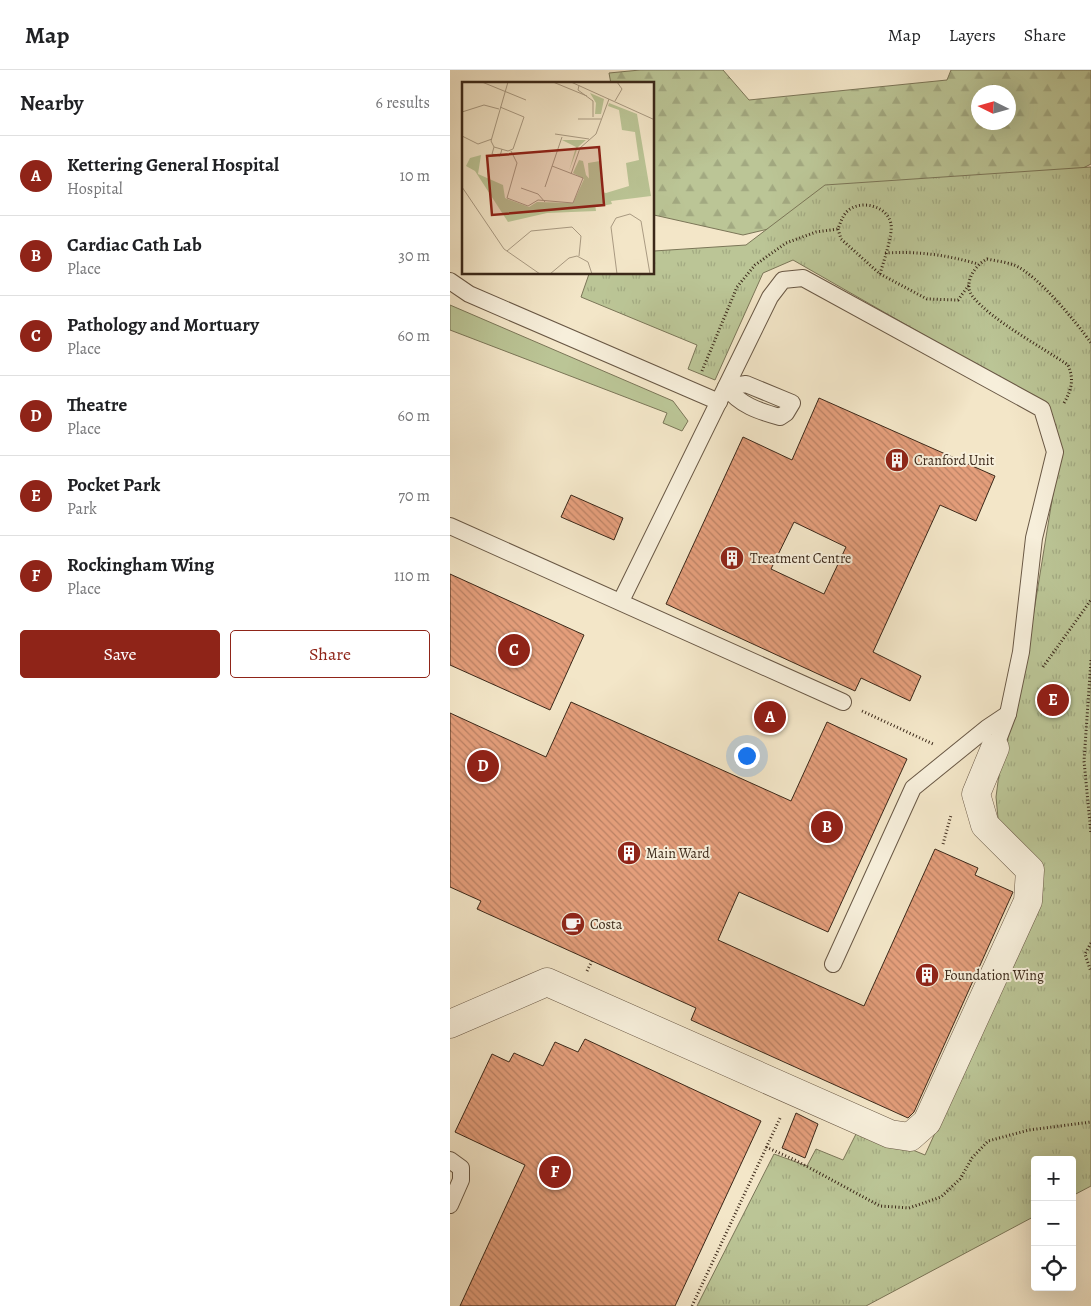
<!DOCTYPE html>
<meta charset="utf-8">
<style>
body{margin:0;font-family:Alegreya,serif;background:#f6f6f6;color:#202124}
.controls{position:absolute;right:15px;bottom:15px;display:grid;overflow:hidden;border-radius:5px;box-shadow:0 5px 20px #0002}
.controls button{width:45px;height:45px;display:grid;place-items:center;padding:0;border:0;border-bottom:1px solid #e0e0e0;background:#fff;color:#202124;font:25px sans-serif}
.compass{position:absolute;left:521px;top:15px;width:45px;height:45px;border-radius:50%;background:#fff;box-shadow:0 5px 20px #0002;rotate:275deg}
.you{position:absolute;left:296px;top:685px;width:18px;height:18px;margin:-12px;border:4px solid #fff;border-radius:50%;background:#1a73e8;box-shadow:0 0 0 8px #1a73e833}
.badge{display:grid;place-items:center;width:32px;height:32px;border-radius:50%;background:#8f2418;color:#fff;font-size:16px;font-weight:700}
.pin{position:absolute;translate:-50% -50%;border:2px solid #fff;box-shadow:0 1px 5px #0006}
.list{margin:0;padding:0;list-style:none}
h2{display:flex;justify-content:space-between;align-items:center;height:65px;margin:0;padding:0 20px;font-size:21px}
h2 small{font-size:16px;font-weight:400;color:#757577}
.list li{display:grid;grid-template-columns:32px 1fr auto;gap:15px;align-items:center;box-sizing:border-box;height:80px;padding:0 20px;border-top:1px solid #e0e0e0}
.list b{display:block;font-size:19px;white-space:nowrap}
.list p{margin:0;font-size:16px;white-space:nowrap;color:#757577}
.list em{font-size:16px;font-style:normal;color:#757577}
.actions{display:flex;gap:10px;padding:15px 20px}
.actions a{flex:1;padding:11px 0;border:1px solid #8f2418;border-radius:5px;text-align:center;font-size:18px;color:#8f2418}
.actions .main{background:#8f2418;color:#fff}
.icon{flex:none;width:28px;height:28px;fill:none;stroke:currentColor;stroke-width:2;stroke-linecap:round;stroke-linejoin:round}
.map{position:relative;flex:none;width:641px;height:1236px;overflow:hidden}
header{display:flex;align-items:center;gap:30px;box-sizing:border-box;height:70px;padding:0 25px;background:#fff;border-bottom:1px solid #e0e0e0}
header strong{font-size:24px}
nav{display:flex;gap:28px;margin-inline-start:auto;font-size:18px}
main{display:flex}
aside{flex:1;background:#fff}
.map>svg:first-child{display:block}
.grass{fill:#bbc596;stroke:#7b7658}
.forest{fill:url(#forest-firs);stroke:#7b7658;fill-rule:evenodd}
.park{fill:url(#park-tufts);stroke:#7b7658}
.building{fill:url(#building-back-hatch);stroke:#3b2819;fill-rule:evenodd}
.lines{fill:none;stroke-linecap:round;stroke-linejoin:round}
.service-casing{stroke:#695845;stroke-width:18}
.minor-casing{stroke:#695845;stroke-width:29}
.path{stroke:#3b2819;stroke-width:3;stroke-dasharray:1 2.5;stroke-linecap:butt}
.service{stroke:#f7efdb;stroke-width:16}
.minor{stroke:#f7efdb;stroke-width:28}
.labels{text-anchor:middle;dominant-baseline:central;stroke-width:4;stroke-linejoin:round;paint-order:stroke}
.poi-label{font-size:14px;fill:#3b2819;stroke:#f7efdb;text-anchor:start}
.inset-road{fill:none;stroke:#a99a82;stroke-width:1}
.view{fill:#8f2418;fill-opacity:0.15;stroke:#8f2418;stroke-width:2.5}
.inset-edge{fill:none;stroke:#3b2819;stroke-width:2.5}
</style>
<header>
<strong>Map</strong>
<nav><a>Map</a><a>Layers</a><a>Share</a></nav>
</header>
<main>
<aside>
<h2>Nearby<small>6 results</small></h2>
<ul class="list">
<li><span class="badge">A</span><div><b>Kettering General Hospital</b><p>Hospital</p></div><em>10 m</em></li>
<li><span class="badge">B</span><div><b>Cardiac Cath Lab</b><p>Place</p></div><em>30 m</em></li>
<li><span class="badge">C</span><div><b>Pathology and Mortuary</b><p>Place</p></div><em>60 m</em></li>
<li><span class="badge">D</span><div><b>Theatre</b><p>Place</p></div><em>60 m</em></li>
<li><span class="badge">E</span><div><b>Pocket Park</b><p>Park</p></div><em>70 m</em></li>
<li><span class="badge">F</span><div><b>Rockingham Wing</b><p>Place</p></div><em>110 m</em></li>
</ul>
<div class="actions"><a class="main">Save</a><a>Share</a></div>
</aside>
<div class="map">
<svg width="641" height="1236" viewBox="0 0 641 1236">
<defs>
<pattern id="forest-firs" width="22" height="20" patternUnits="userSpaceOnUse" patternTransform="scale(1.25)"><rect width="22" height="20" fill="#bbc596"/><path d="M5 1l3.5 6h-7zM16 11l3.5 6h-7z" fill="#a2a981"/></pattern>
<pattern id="park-tufts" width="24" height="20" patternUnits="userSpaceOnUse" patternTransform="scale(1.25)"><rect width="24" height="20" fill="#bbc596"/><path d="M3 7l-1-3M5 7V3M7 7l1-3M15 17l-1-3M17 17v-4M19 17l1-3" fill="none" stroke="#a2a981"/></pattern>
<pattern id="building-back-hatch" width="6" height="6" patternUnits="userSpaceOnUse" patternTransform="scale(1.25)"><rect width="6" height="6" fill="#e49e7b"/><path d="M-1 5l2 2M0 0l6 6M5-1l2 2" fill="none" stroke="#ba8164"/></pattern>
</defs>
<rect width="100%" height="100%" fill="#f3e6c8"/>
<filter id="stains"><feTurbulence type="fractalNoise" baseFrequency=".004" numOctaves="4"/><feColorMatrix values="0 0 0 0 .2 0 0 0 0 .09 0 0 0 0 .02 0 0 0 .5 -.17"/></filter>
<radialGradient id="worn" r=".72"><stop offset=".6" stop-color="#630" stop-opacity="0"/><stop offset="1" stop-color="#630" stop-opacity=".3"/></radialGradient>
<polygon class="grass" points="0,235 223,331 238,351 232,361 213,353 217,343 0,260"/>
<path class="forest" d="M 190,0 L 273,0 L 299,30 L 497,10 L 501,0 L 641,0 L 641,94 L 533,149 L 352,151 L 293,165 L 204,145 L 204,14 L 161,14 L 159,3 ZM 528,22 L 558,22 L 558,52 L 528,52 Z"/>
<polygon class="park" points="641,97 641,1116 622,1126 622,1090 585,1090 585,1146 416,1236 247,1236 324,1084 357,1096 366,1079 393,1090 409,1058 475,1085 592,827 587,797 566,766 548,748 546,727 552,681 578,578 610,381 598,336 343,190 313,203 265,310 238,299 247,275 131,227 139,204 204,204 204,181 296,175 375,115"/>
<g class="building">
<path d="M 369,328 L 545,406 L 526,451 L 490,435 L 423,582 L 471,606 L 460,631 L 411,608 L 405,621 L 216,534 L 293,367 L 342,390 ZM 344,452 L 396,477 L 374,524 L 321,499 Z"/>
<polygon points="121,425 173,448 164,470 111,447"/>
<polygon points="0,504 134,565 100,640 0,595"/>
<polygon points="121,632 341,731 377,652 457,689 378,862 289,822 268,870 414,936 485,779 528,798 525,805 563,822 464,1042 458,1048 241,950 246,938 27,839 31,831 0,817 0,643 96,687"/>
<polygon points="135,969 311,1051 225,1236 10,1236 75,1095 5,1062 42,984 59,992 64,983 93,996 105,972 128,982"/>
<polygon points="346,1043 368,1054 355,1088 332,1078"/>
</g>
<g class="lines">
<g class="service-casing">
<g id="service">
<polyline points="0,211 19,224 269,332"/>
<path d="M 296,314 L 342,333 L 336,343 L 330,347 C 308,341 290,335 276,317 Z"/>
<polyline points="0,456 393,632"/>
<polyline points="171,531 320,227 333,210 353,208 592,339 605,382 584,468 571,582 558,644 545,678"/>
<polyline points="383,894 463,718 537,658 558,644"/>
<polyline points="0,1090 11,1098 11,1110 0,1135"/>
</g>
</g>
<g class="minor-casing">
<polyline id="minor" points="0,954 97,912 440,1064 460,1067 477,1052 578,831 580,800 535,755 526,724 545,678"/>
</g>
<g class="path">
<path d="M 435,183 C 468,181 497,185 528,194"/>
<polyline points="430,204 477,229 508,230 519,215"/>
<path d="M 252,301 L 287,217 L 305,195 L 336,173 L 366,162 L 388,159 C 391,151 393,144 400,139 C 414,130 438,137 441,154 C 443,165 433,193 430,204 L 391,169 L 388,159"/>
<path d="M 614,333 C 622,319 624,309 618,295 C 590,276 543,251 523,227 C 512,214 525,195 537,189 C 546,191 556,192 564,195 C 587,204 627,253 641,273"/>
<polyline points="641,590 634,691 641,764"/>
<polyline points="593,597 641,530"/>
<polyline points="412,641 483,674"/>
<polyline points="493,774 501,745"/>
<polyline points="641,873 635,884 641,902"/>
<polyline points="137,901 142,891"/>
<polyline points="316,1077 345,1090 430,1136 459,1138 491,1127 510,1109 522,1088 538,1071 579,1060 641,1052"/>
<polyline points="242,1236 331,1046"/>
</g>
<use href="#service" class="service"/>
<use href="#minor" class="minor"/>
</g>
<defs>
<g id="building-disc" transform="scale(1.25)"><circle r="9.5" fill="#8f2418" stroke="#f7efdb"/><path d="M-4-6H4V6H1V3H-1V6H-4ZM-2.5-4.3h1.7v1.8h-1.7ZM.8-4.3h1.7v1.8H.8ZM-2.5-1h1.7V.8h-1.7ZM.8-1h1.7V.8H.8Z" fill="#fff"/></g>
<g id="cafe-disc" transform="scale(1.25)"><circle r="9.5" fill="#8f2418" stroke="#f7efdb"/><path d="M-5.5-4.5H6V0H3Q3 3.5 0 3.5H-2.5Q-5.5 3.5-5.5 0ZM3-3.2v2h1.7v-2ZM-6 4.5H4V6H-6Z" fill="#fff"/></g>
</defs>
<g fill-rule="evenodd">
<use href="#building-disc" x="447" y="390"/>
<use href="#building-disc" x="282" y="488"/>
<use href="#building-disc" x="179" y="783"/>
<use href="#cafe-disc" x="123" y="854"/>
<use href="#building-disc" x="477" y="905"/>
</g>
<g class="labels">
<g class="poi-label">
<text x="464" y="390">Cranford Unit</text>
<text x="300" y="488">Treatment Centre</text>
<text x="196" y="783">Main Ward</text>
<text x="140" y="854">Costa</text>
<text x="494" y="905">Foundation Wing</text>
</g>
</g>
<g transform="translate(12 12)">
<rect width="192" height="192" fill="#f3e6c8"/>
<path d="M 128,11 L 142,17 L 139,32 L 133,32 L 134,21 ZM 100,58 L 124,58 L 116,65 L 107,89 L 114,65 Z" fill="#bbc596"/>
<path d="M 147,21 L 175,32 L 189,114 L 149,119 L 150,122 L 134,125 L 128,114 L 126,81 L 138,79 L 140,110 L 144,111 L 167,104 L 164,81 L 177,78 L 173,50 L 160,48 L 157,28 L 146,24 Z" fill="#bbc596"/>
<path d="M 19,73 L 16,92 L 41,103 L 43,116 L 67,125 L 75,120 L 111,121 L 122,97 L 111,91 L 117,78 L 121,79 L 124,93 L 130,100 L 134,129 L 85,131 L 46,140 L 13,89 L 4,84 L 8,76 Z" fill="#bbc596"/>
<path class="inset-road" d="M 20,0 L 64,18M 91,0 L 125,14M 109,0 L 193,38M 117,3 L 116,8 L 131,19 L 131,35M 153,19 L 160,7 L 155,0M 0,30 L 22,23 L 37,27M 116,37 L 139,37M 93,52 L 127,57M 0,54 L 16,62 L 30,57M 32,65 L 46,69 L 51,67 L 62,35 L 38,25M 40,67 L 38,74 L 30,72 L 32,65 L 29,59 L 46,0M 49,69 L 55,81 L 45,116 L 66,124 L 76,118 L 111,121 L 121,96 L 90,84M 109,92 L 118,66 L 134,52 L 147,17M 0,105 L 42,167 L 78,192M 83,105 L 100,55M 59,106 L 76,112 L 83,120M 45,169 L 69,149 L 110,145 L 119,154 L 117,174M 88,192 L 107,176 L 115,174 L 126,180 L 130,192M 155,192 L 149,145 L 154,136 L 168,132 L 179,139 L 188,192"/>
<path class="view" d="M 137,65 L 142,123 L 30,133 L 25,74 Z"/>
<rect width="192" height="192" class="inset-edge"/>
</g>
<rect width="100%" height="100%" filter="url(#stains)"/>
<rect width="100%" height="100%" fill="url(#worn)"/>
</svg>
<div class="controls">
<button>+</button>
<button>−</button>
<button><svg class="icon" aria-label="locate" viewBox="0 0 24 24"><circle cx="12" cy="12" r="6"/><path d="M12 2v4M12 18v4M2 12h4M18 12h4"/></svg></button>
</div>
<svg class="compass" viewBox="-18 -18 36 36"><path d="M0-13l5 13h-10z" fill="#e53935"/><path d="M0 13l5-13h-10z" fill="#757577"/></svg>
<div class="you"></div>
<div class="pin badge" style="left:320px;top:647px">A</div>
<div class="pin badge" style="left:377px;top:757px">B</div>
<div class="pin badge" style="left:64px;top:580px">C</div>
<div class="pin badge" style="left:33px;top:696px">D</div>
<div class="pin badge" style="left:603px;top:630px">E</div>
<div class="pin badge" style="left:105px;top:1102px">F</div>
</div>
</main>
